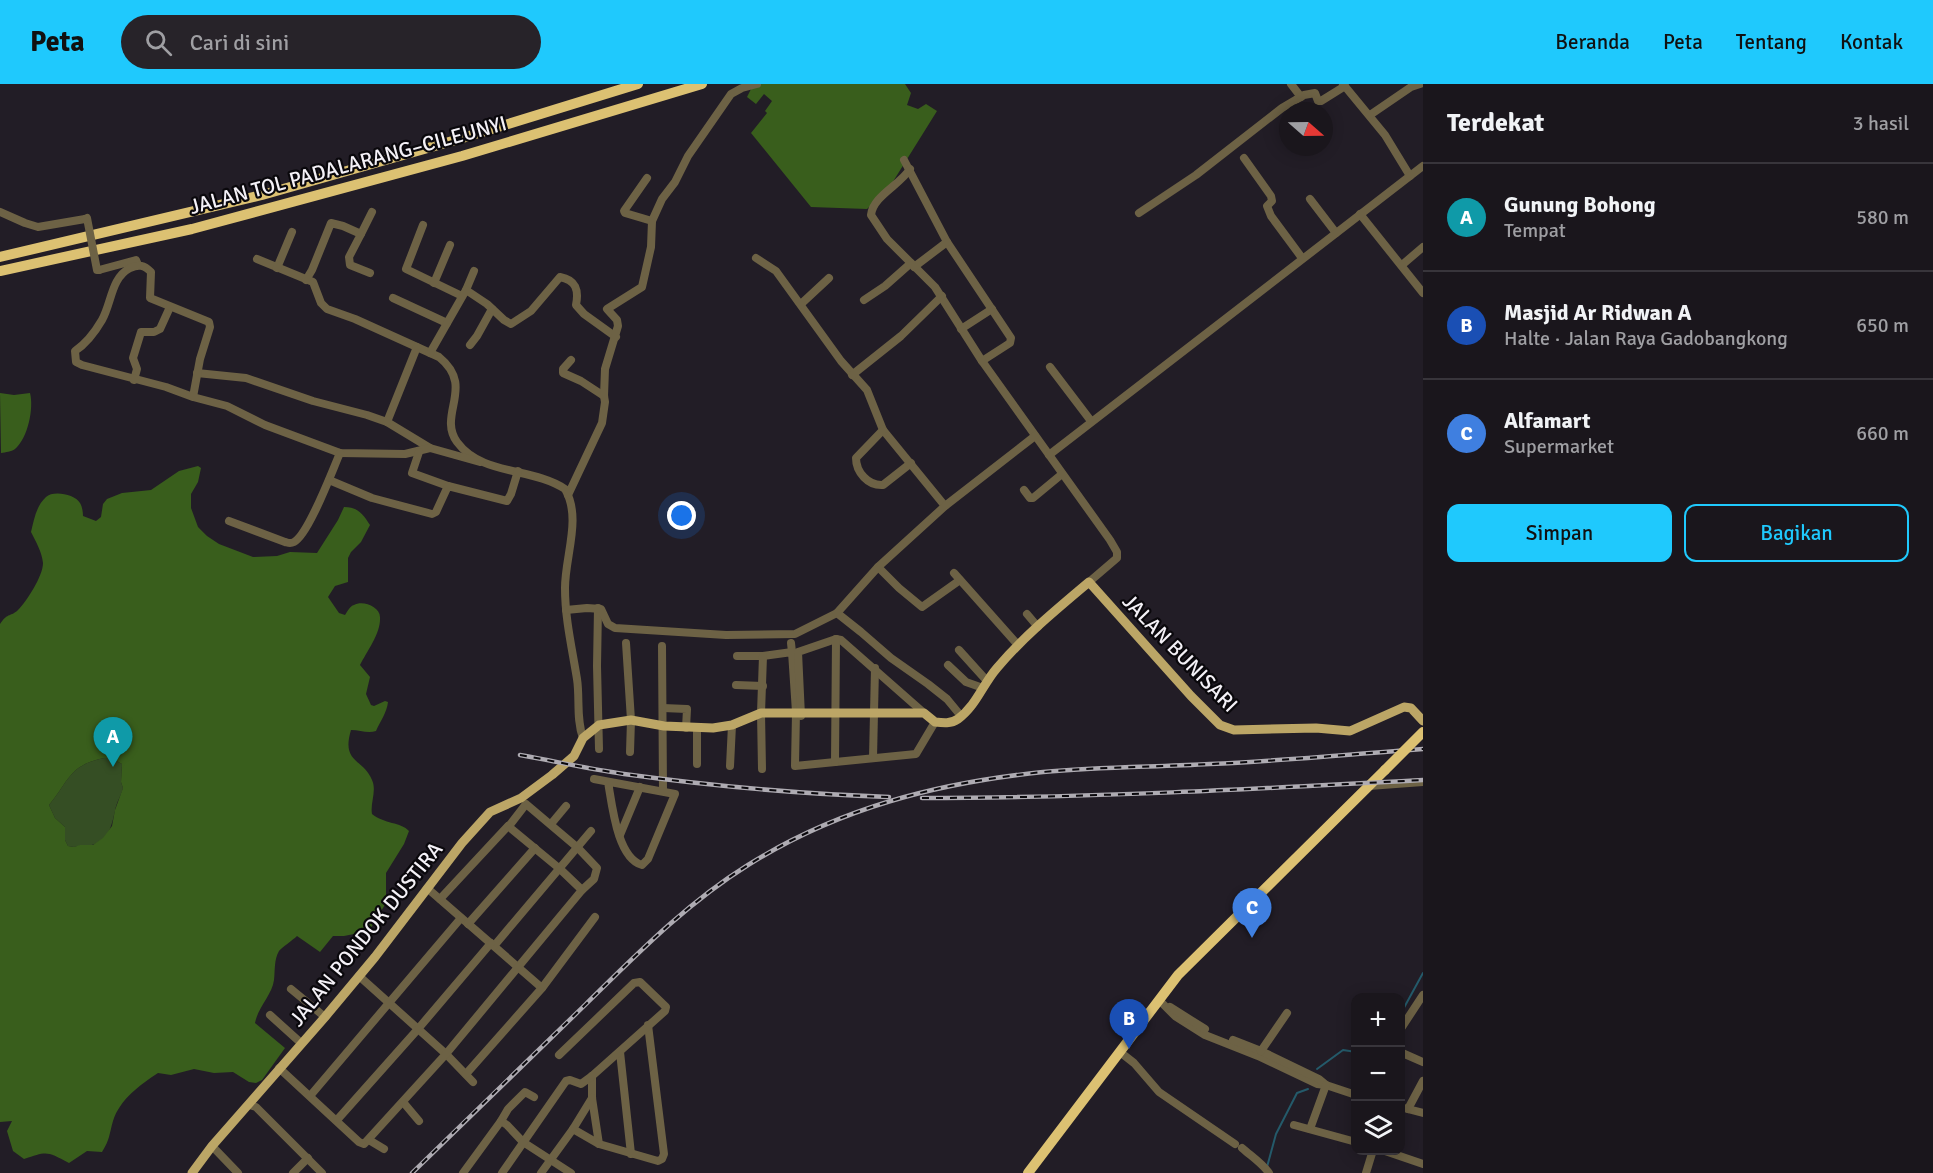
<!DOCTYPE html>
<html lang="id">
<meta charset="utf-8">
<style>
body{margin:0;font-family:Signika,sans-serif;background:#272329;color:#f1f3f6}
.controls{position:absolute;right:18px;bottom:18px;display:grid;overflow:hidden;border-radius:12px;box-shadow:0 3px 15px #0003}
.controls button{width:54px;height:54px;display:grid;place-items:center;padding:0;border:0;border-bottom:2px solid #38353b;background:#1a161c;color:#f1f3f6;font:30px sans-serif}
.compass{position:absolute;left:1279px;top:18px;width:54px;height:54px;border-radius:50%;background:#1a161c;box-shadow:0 3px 15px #0003;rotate:110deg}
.you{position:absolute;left:682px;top:432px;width:21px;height:21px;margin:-15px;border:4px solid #fff;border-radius:50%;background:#1a73e8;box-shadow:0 0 0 9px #1a73e833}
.badge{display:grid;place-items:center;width:39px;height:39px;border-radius:50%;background:#1fc9fd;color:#fff;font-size:20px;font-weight:700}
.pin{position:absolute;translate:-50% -50px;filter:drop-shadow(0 2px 3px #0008)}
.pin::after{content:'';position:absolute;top:32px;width:21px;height:18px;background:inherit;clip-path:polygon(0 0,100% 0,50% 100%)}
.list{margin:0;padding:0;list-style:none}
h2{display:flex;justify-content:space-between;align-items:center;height:78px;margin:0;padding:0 24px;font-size:26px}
h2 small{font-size:20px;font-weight:400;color:#9f9fa3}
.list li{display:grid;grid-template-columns:39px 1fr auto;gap:18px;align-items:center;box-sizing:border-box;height:108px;padding:0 24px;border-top:2px solid #38353b}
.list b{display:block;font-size:22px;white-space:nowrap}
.list p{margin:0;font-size:20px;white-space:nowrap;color:#9f9fa3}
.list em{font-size:20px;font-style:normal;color:#9f9fa3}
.actions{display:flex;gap:12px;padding:18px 24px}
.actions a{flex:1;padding:14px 0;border:2px solid #1fc9fd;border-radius:12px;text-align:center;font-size:21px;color:#1fc9fd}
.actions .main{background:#1fc9fd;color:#111}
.icon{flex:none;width:33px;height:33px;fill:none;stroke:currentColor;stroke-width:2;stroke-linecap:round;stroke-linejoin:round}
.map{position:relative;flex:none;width:1423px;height:1089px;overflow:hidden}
header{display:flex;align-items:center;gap:36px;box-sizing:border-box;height:84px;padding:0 30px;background:#1fc9fd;color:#111}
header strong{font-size:28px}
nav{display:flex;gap:33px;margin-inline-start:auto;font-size:21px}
.search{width:420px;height:54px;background:#272329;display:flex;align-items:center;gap:15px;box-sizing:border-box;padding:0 21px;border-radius:33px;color:#9f9fa3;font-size:22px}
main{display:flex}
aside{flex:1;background:#1a161c}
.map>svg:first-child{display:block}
.green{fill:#354e24}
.forest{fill:#395e1c;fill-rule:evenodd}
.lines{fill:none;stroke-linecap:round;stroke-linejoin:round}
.stream{stroke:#245a6a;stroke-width:2}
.minor{stroke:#6d6245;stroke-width:8}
.major{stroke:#bca666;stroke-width:9}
.highway{stroke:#dcc172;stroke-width:10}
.rail-casing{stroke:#aeabb2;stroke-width:4.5}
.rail{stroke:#0a080c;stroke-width:2;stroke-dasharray:7;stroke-linecap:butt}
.minor-bridge{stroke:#6d6245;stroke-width:8}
.highway-bridge{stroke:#dcc172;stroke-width:10}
.labels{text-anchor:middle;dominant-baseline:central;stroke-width:4.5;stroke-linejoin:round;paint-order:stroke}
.street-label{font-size:21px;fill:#f4f1f7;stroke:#0a080c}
</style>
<header>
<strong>Peta</strong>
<div class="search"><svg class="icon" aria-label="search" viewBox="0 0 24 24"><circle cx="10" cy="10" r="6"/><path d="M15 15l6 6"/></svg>Cari di sini</div>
<nav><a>Beranda</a><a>Peta</a><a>Tentang</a><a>Kontak</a></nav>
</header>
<main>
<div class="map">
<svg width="1423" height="1089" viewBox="0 0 1423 1089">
<rect width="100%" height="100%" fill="#221d26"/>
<path class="green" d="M 104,674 L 111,674 L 122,680 L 121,698 L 123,704 C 121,712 116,719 115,727 C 112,739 110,753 97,759 C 90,763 82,760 74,763 L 68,762 L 65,756 L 65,743 L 55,734 L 49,721 C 69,697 69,681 104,674 Z"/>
<g class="forest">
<polygon points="756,0 905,0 911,9 907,21 918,25 926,20 937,27 889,104 867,125 811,123 751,49 767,29 765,27 772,17 764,10 756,20 747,13 751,5"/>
<path d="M 0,309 L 14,311 L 30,309 C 34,324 28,354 15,365 C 11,368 6,368 1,369 Z"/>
<path d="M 198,382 L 201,384 L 198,398 L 191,410 L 191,424 L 198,443 L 207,452 L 219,460 L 253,473 L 277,472 L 290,468 L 317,469 L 338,436 L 344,423 C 358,423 363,430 370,441 L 361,458 L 351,468 L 348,474 L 348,498 L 335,502 L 328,513 L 339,529 L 345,531 C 347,528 350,522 354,521 C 363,516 380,523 380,533 C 381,549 367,567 360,581 L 370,593 L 366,610 L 371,621 L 374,622 L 385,617 L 388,618 C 387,628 380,638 376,647 C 368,650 360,646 351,646 C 341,679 363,674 372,696 C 377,707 370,719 372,730 C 384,740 401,738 409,747 L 404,760 L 386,789 L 386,819 L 369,847 L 344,852 L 333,852 L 320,868 L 297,852 C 293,856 281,864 279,867 C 274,875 275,887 274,896 C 272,911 258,923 255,939 L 285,964 L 262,996 L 256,999 L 249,998 L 233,988 L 214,989 L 194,985 L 171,991 L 158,989 C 140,1001 120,1015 113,1037 C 109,1051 110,1055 102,1068 L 87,1067 L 69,1079 C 47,1067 47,1067 24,1075 L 13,1067 L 7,1047 L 12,1037 L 0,1038 L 0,540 C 8,528 11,533 18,526 C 27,517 43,492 43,479 C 42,468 36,458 31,448 C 34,436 36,422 46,413 C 53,406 75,410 80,419 C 82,422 83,428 83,432 L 96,437 L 101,433 L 103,420 L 107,415 L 122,409 L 151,406 L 179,387 ZM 104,674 L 111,674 L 122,680 L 121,698 L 123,704 L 115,726 L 112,742 L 103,754 L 93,761 L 80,761 L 74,763 L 68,762 L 65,756 L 65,743 L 55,734 L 49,721 C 69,697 69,681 104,674 Z"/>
</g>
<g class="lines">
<g class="stream">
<polyline points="1400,931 1423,889"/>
<polyline points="1317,985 1343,966 1356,968"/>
<polyline points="1267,1083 1276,1050 1297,1009 1308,1005"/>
</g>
<g class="minor">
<polyline points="1291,0 1301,13"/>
<polyline points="1343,0 1385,51 1410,92"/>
<polyline points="1370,31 1411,3 1420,0"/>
<polyline points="1244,74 1271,112 1272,117 1267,122 1271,132 1302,174"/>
<polyline points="904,76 947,158 1011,254 1010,259 982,277"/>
<path d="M 910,85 C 900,101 873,112 871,131 L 887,155 L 935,203 L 982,277 L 1110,456 L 1117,468 L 1117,474 L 1089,498"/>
<polyline points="647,94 624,127 625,129 652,137"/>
<polyline points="1310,115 1336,149"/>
<polyline points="0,128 25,139 38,143 85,135"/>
<polyline points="1139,129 1196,91 1282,24 1304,11 1315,9 1318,17 1321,17 1345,2"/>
<polyline points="1360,130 1423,209"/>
<polyline points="423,141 406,185 462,212"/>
<polyline points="361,150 372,128"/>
<polyline points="756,174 776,187 841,277 867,306 883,346 945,422"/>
<path d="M 257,175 L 313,198 L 321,219 L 327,225 L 355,235 L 439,273 C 476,303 437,330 457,358 C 482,392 532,383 565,405 C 582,434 565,472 565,504 C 565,535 572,564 577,595 C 580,614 576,635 583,654"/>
<polyline points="1402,181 1423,163"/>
<polyline points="914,183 947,158"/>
<polyline points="277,184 292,148"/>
<polyline points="99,186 136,176 138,181"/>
<polyline points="306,196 312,186 331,139 343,142 361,150 349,173 350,181 370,189"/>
<polyline points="434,199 450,161"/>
<polyline points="466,206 474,187"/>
<polyline points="393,214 447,239"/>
<polyline points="864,216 885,202 911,179"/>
<polyline points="801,220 829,194"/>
<polyline points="961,245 992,225"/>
<polyline points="470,261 477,252 492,225"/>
<path d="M 430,269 L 466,206 L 487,220 L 504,236 L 511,240 L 531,227 L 560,193 C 576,196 579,206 576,221 L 584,230 L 616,253"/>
<polyline points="571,276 563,285 563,289 581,297 604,312"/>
<polyline points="1050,283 1091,337"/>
<polyline points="197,289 246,294 313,317 367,331 387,338 430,364 480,378"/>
<polyline points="852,291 901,252 942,212"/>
<polyline points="134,296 137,285 133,274 141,248 154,248 160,245 170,223"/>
<path d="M 193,313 L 200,275 L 210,243 L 209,238 L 150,214 L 151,188 C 144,181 139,180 130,184 C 111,194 112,218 102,236 C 95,248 87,259 75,267 L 76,278 L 82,281 L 166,303 L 193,313 L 227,322 L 265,341 L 340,369 L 405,370 L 430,364"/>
<polyline points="387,338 417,263"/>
<path d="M 883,346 L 856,374 C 856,388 868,402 883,401 L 911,379"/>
<polyline points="419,368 412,389 448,402"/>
<polyline points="1049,371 1423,82"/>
<polyline points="329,396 372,414 432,430 436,428 448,402 507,417 511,410 518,387"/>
<polyline points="1024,406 1030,414 1033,414 1062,390"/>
<polyline points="568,411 602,339 605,318 604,312 605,285 618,242 617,236 607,225 642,203 651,163 652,137 662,115 675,98 688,72 731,10 742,4 757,0"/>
<path d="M 229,437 L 285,458 C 289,459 290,460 294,458 C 309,450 332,387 340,369"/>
<polyline points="878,483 899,504 922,523 960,496"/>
<polyline points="954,489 1018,561"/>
<polyline points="598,524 597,582 599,665"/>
<polyline points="566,526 587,524 601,525 608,540 615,544 726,551 795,550 837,529 878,483 945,422 1035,352"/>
<polyline points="837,529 861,548 891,574 928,600 947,615 961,632"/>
<polyline points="1027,530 1038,543"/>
<polyline points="626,559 631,636 630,668"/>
<polyline points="791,559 792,568"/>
<polyline points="662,562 663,707"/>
<polyline points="959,566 987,597"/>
<polyline points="737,572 763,572 792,568 796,628 795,682 916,670 935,638"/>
<polyline points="948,581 966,598 983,604"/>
<polyline points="736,601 763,602"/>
<polyline points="663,624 687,625 686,644"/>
<polyline points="801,632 798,568 836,555 841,556 924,629"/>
<polyline points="873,674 875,584"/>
<polyline points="835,678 836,555"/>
<polyline points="697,680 697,644"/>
<polyline points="730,682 732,641"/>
<polyline points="762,685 761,629 763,572"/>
<path d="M 594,695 L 675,710 L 648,775 L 642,781 C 617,774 612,720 608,698"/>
<polyline points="1369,702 1423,698"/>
<polyline points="551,740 566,722"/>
<polyline points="509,742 526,720 578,764 597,784 594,795 582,806"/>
<polyline points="620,751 640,703"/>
<polyline points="427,804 542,904"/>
<polyline points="468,840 535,764"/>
<polyline points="494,862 591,747"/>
<polyline points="359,892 446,970 473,998"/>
<polyline points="291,905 325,933"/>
<polyline points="1159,916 1175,932 1205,951 1258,972 1317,1000 1326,1001 1356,1011"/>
<polyline points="1170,923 1205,945"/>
<polyline points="270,931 301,959"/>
<polyline points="1400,946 1423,911"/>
<polyline points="1233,956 1261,967 1319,995 1325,1000"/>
<polyline points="1261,967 1287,929"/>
<polyline points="620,968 631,1070"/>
<polyline points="1120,968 1134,979 1159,1008 1235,1060"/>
<polyline points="1400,968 1423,978"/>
<polyline points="279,984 359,1058 364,1060 446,970 582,806 560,785 508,742 440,815"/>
<polyline points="466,990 542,904 595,833"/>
<polyline points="592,992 592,1014 599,1060"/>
<polyline points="310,1012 461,834"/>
<polyline points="403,1018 419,1037"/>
<polyline points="249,1021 256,1023 322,1089"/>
<polyline points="1400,1023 1423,1029"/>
<polyline points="1408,1025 1423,997"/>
<polyline points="337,1036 418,945 491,859"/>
<polyline points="501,1037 508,1025 525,1008 534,1013"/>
<polyline points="1294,1041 1356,1058"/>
<polyline points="573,1045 599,1060 658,1077 662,1075 664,1070 648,941"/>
<polyline points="1310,1045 1326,1001"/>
<polyline points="369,1056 384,1065"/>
<polyline points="212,1062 238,1089"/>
<path d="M 1242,1064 C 1251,1072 1262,1079 1269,1089"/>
<polyline points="1382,1066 1423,1080"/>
<polyline points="293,1089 308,1074"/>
<polyline points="463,1089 501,1037 507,1041 523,1058 571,1089"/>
<polyline points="502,1089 566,997 570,996 581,1000 592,992 665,927 666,923 640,898 634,899 559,971"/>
<polyline points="541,1089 573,1045 592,1014"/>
<polyline points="1366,1089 1373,1066"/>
</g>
<path class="major" d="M 192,1089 L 212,1062 L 325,933 L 375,873 L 462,759 L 490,728 L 521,714 L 552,691 L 574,672 L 583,654 L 599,641 L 631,636 L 664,642 L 713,644 L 732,641 L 761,629 L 924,629 L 935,638 C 943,639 951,640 958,635 C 976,622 983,600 997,584 C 1024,552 1057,525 1089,498 L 1191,612 L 1220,641 L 1234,646 L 1316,644 L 1350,647 L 1404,623 L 1411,624 L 1423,637"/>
<g class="highway">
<polyline points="0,173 262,111 456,56 638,0"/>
<polyline points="0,187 192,145 462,72 702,0"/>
<polyline points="1028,1089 1178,891 1385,686"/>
</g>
<g class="rail-casing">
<g id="rail">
<path d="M 520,671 C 554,677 589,685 624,690 C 712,702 800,710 889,713"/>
<path d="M 922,714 C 1089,714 1256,705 1423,696"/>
<path d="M 412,1089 C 470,1032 528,976 586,920 C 637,870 687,819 748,781 C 839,724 937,699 1043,688 C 1098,683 1154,683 1210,680 C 1281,677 1352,670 1423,665"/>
</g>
</g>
<use href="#rail" class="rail"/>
<polyline class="minor-bridge" points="85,135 87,134 97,186 99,186"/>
<polyline class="highway-bridge" points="1385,686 1423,648"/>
</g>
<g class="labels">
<g class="street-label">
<text transform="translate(348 81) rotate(-15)">JALAN TOL PADALARANG–CILEUNYI</text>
<text transform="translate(1180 569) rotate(46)">JALAN BUNISARI</text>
<text transform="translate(366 850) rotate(-51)">JALAN PONDOK DUSTIRA</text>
</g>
</g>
</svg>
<div class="controls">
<button>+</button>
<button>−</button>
<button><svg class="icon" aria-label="layers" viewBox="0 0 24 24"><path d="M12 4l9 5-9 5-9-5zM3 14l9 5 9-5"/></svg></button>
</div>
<svg class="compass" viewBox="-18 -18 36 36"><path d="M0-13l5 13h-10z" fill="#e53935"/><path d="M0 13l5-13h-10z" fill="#9f9fa3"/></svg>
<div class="you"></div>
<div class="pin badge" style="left:113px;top:683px;background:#0f9aa8">A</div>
<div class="pin badge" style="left:1129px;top:965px;background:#1a4fb4">B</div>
<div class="pin badge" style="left:1252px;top:854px;background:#3f7fe0">C</div>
</div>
<aside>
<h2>Terdekat<small>3 hasil</small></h2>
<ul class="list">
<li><span class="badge" style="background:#0f9aa8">A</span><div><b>Gunung Bohong</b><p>Tempat</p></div><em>580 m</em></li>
<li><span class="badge" style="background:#1a4fb4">B</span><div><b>Masjid Ar Ridwan A</b><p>Halte · Jalan Raya Gadobangkong</p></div><em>650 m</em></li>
<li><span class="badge" style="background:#3f7fe0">C</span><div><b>Alfamart</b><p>Supermarket</p></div><em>660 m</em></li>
</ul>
<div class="actions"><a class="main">Simpan</a><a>Bagikan</a></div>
</aside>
</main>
